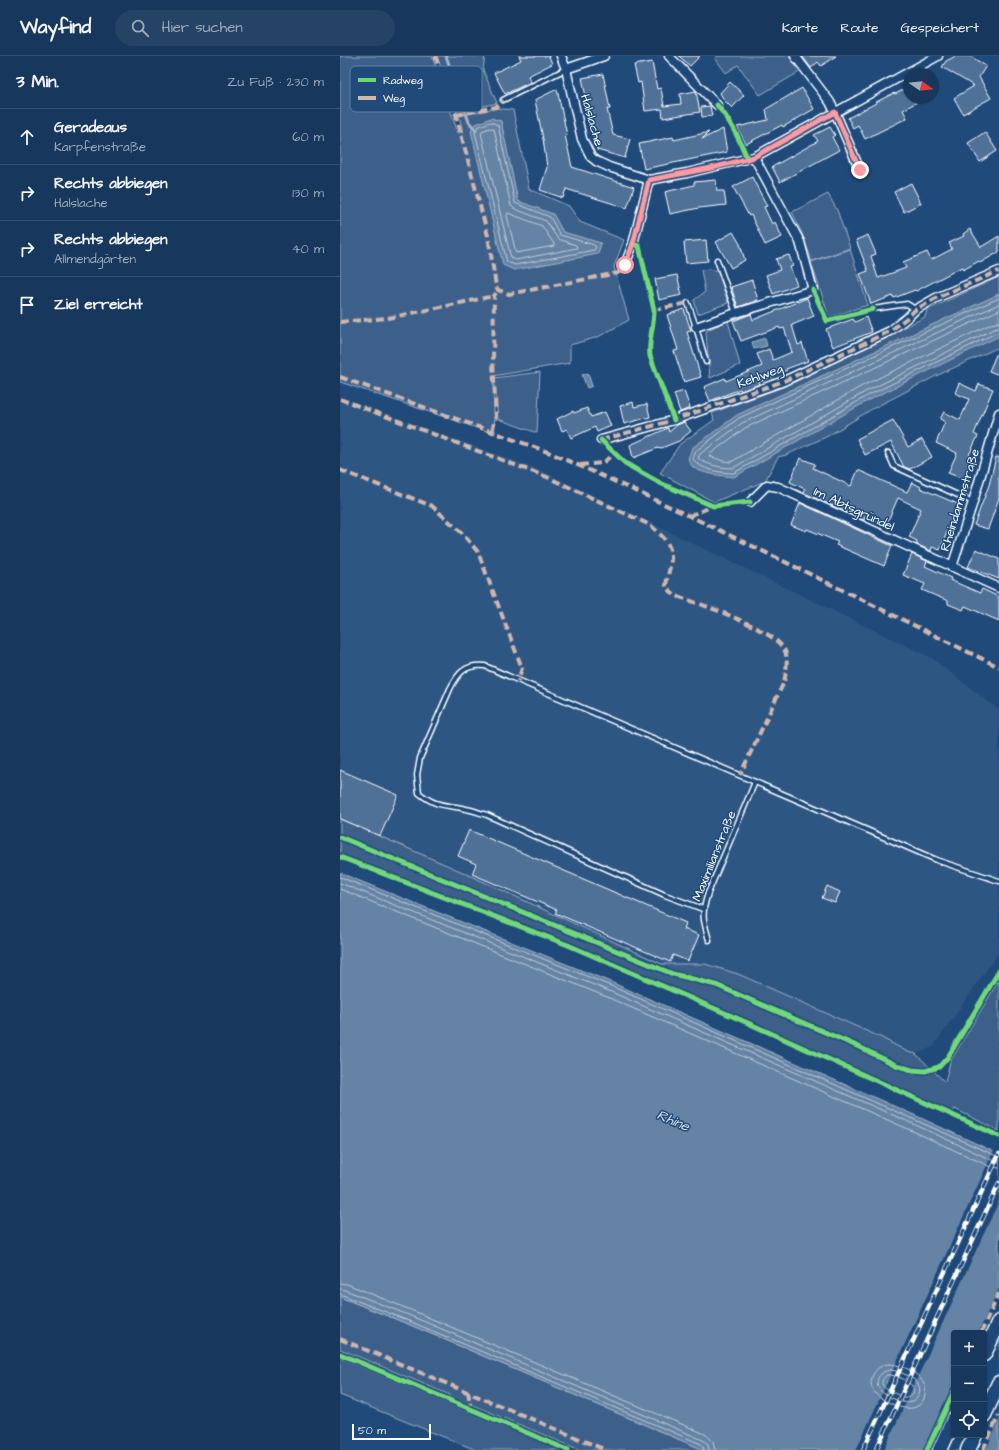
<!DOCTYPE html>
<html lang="de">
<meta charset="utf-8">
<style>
body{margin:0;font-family:"Architects Daughter",sans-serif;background:#244365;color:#f1f3f6}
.controls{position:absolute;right:12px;bottom:12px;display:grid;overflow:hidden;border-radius:4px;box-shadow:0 1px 3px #0004}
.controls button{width:36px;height:36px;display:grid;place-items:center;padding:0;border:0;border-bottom:1px solid #365272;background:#17385c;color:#f1f3f6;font:20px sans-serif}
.compass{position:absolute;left:563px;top:12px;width:36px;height:36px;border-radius:50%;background:#17385c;box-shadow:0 1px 3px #0004;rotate:104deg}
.scale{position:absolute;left:12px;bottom:10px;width:79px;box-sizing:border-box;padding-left:4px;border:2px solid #fff;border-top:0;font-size:11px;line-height:14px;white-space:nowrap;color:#fff;-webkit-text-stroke:3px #1f4a7a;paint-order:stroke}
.stop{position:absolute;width:12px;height:12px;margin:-9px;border:3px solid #ff9aa2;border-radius:50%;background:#fff}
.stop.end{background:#ff9aa2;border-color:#fff;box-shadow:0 1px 4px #0008}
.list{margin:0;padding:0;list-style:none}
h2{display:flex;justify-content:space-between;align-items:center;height:52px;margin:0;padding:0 16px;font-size:17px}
h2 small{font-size:13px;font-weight:400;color:#9eacbb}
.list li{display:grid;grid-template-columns:26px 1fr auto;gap:12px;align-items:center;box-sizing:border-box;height:56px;padding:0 16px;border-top:1px solid #365272}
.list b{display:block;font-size:15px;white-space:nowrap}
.list p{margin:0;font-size:13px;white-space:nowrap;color:#9eacbb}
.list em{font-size:13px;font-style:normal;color:#9eacbb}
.icon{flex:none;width:22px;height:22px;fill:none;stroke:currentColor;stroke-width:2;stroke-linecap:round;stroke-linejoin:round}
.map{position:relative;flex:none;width:659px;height:1394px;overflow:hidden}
header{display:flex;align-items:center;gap:24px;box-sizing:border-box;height:56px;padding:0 20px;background:#17385c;border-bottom:1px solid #365272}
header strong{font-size:19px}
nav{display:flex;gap:22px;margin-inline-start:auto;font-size:14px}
.search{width:280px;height:36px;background:#244365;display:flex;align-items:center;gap:10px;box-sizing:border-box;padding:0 14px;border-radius:22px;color:#9eacbb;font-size:15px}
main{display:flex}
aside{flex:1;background:#17385c}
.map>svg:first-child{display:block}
.built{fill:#2e5683}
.green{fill:#3c618b;stroke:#9eb0c5}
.water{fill:#6583a4;stroke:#a3b5c8;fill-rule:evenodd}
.pier{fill:#1f4a7a;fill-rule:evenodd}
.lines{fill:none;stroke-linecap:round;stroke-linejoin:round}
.shore{stroke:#c1cddb;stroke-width:1}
.stream{stroke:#a3b5c8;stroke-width:3}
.building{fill:#507197;stroke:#fff}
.service-casing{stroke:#fff;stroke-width:7}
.minor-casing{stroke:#fff;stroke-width:11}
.trunk-casing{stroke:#fff;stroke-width:17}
.service{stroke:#1f4a7a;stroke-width:4}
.minor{stroke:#1f4a7a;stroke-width:8}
.trunk{stroke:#1f4a7a;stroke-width:14}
.rail-casing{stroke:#fff;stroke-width:4.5}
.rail{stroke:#1f4a7a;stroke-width:3;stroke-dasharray:9;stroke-linecap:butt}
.quiet{stroke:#d1b7ad;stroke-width:4;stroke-dasharray:8 4;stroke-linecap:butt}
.cycleway-casing{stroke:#1f4a7a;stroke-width:8}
.cycleway{stroke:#71d979;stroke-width:5}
.route{stroke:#ff9aa2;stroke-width:5}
.labels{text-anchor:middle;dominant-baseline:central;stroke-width:3;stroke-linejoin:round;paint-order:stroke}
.street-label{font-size:13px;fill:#fff;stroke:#1f4a7a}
.water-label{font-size:14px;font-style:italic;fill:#d8e0e8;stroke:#1f4a7a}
.key{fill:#1f4a7a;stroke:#6280a2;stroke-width:1}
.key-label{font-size:11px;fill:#fff}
</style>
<header>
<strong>Wayfind</strong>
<div class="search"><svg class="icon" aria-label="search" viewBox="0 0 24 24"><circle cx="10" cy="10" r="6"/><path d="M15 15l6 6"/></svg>Hier suchen</div>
<nav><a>Karte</a><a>Route</a><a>Gespeichert</a></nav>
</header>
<main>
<aside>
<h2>3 Min.<small>Zu Fuß · 230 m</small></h2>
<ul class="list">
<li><svg class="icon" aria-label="ahead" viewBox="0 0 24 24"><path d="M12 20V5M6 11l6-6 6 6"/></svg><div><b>Geradeaus</b><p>Karpfenstraße</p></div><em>60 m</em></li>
<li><svg class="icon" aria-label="right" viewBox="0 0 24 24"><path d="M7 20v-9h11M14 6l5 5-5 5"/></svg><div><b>Rechts abbiegen</b><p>Halslache</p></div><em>130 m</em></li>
<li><svg class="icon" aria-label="right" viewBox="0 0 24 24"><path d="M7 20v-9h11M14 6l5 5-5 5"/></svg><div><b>Rechts abbiegen</b><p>Allmendgärten</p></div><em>40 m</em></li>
<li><svg class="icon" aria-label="arrive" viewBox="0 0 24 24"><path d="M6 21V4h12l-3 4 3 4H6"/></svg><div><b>Ziel erreicht</b></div></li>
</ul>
</aside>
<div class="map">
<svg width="659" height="1394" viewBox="0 0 659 1394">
<rect width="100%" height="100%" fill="#1f4a7a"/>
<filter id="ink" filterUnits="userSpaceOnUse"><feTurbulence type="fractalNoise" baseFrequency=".025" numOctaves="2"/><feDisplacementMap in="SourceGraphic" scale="8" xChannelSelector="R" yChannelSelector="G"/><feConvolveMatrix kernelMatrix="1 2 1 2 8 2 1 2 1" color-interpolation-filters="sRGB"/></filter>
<g filter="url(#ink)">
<polygon class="built" points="0,341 200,414 592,602 659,654 659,896 593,991 576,998 568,996 540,981 398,919 365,908 322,908 118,814 0,763"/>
<g class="green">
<polygon points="0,0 92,0 118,77 123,76 119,60 155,52 173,54 189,133 229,150 240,166 284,184 274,211 289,264 258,281 230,289 230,307 153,320 155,378 0,326"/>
<polygon points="97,0 145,0 143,14 157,47 122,55 116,55"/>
<polygon points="378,0 449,0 461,15 420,39 398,9 386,17 375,2"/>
<polygon points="488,138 497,154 510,192 472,205 463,180 452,156"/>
<polygon points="510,193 528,249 489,261 471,206"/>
<polygon points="369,213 378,215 388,247 358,258 354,244 365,236 361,214"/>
<polygon points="659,221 659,291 596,320 532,353 488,380 446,399 438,401 425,425 374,446 320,417 340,388 374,364 372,357 451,328 585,261 587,254"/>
<polygon points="388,265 400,309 370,322 366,277 367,274"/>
<polygon points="200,316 197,377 158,363 154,322"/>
<polygon points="0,763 118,814 322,908 365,908 398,918 540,981 568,996 576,998 605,1026 610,1006 659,924 659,1075 615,1053 613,1056 409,964 228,889 0,801"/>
<polygon points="0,1241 68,1268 364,1394 240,1394 130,1348 128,1348 110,1341 110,1339 0,1293"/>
<polygon points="0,1302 14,1308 220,1394 136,1394 0,1339"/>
</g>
<g class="water">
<polygon points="151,62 161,65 178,145 213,158 223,176 261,187 258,198 174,214 163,209 131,75 136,68"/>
<path d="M 659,238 L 659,280 L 529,344 L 394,421 C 384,420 361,418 353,411 C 351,409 349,405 348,403 L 352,392 L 397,359 Z"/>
<polygon points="425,282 427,290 414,293 412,286"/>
<polygon points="248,317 252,330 247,332 242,319"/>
<path d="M 0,817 L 273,927 L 572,1058 L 659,1098 L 659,1394 L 364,1394 L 68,1268 L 0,1241 ZM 614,1277 L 644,1277 L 644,1379 L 614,1379 ZM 550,1323 L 568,1331 L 569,1337 L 547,1329 L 546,1326 Z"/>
</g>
<g class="pier">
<path d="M 654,1094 L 659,1096 L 659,1145 L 544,1394 L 516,1394 ZM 549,1325 L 567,1332 L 568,1335 L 566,1336 L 548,1327 Z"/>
<polygon points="659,1232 659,1365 646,1394 585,1394 614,1330 614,1379 644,1379 644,1277 638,1277"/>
</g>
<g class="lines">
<g class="shore">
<polygon points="151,66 158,69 175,147 210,161 220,179 254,189 256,191 254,194 175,209 167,206 135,76 138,71"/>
<polygon points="151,72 154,73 171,150 175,153 206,165 218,183 236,189 237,192 176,204 171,202 141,77 142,75"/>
<polygon points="168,157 202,170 214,188 214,190 176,197 167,160"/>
<path d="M 659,242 L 399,362 L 356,395 L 353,403 C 360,414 381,417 394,417 L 527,340 L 656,277 L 659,277"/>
<path d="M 659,248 L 402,367 L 360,398 L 358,402 C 366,409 382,412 393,412 L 525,336 L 654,273 L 659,272"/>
<polyline points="659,254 405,372 370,398 369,400 383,405 391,406 522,330 651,268 659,266"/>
<polyline points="0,821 271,930 659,1101"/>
<polyline points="0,827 269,935 569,1066 654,1105 659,1106"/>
<polyline points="0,833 267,941 566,1072 651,1111 659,1112"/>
<polyline points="0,1227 7,1228 73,1255 365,1378 373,1385 375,1394"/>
<polyline points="0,1233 5,1234 71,1260 363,1384 368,1388 369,1394"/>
<polyline points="0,1238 69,1265 361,1388 363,1390 364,1394"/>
<path d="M 550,1308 C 565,1309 589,1321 585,1339 C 581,1356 564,1354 552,1348 C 540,1343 526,1334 533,1319 C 536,1312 543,1308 550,1308 Z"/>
<path d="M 551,1314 C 559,1315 574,1321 578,1328 C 584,1338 573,1350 563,1346 C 556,1344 545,1340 541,1335 C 532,1326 540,1314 551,1314 Z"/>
<path d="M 547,1319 C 555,1318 571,1325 574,1333 C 573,1346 562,1341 554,1337 C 547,1334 535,1328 547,1319 Z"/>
</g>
<polyline class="stream" points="106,0 129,66 136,74"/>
</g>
<g class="building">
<polygon points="179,0 209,0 212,8 188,20 191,26 165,38 154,17 181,4"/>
<polygon points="339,0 360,0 350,10"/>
<polygon points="462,0 496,0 481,10 478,6 471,12"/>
<polygon points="616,0 630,0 646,10 639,21 651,42 623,58 614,42 634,30 602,11 606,5"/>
<polygon points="312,6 317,33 321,32 324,50 341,48 340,38 356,35 360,56 323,62 322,53 305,55 301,26 298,27 294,9"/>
<polygon points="263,18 270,53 267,53 273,79 290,83 285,102 257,94 251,70 252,69 242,22"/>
<polygon points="390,26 404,39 392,52 384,44 380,37"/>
<polygon points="569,31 569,42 584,42 563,54 567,62 525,83 518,69 513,72 508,62 536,47 536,46 554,37 555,38"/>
<polygon points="462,32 474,53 443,71 442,69 406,88 397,71 428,64 426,53"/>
<polygon points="217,33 227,79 225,79 232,111 294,131 287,152 226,133 223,142 200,134 207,111 203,83 195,44"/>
<polygon points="370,50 372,60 362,61 361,51"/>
<polygon points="490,71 495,79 492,81 499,94 440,126 432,111 478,85 474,79"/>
<polygon points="383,73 387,96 304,113 299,88 333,81 334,84 369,76 362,83"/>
<polygon points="645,76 657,95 640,106 628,87"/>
<polygon points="412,121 427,150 424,151 432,168 435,166 442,181 425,189 411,159 409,160 393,131"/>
<polygon points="376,124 377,135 384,135 386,149 359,152 330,158 325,136 354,129 354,126"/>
<polygon points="571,127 581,147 564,156 554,136"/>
<polygon points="630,173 641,191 659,180 659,196 640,207 639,205 623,214 622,211 576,235 575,234 554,242 553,240 531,248 520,218 528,215 516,184 528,179 536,198 531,200 538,222 566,212 563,206 587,196 591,204 612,193 609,187 624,180 623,178"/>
<polygon points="393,176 400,188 405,204 391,212 376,186"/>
<polygon points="366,184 368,205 346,207 344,186"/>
<polygon points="449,199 453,210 450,211 457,229 433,238 426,219 440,214 436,203"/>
<polygon points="337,219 342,239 319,244 315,223"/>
<polygon points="412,224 418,244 398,251 391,231"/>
<polygon points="467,242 474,260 452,269 458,289 462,287 468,305 446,313 447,314 419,326 420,328 401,335 400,333 370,345 364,331 385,322 386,325 422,310 417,298 429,293 433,304 452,296 444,272 440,273 439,271 401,285 393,265 411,258 413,264"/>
<polygon points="344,253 351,275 347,276 361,321 344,326 334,295 338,294 327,259"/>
<polygon points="526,261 532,276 493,291 486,273 513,263 515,266"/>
<polygon points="659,292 659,319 649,315"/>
<polygon points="619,327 636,335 639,328 653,333 634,378 638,380 628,401 632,403 624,423 608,417 617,397 596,387 605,366 600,363 604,356 620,364 629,343 615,337"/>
<polygon points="344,335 350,352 340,356 334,338"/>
<polygon points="293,346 294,351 307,348 310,361 284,368 280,350"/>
<polygon points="247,352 251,361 265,356 271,370 257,376 255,371 231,382 227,373 222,375 217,363 233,355 234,357"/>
<polygon points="553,364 568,391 582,383 592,401 570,413 564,411 551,386 525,399 517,383"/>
<polygon points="344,366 351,375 339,385 319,393 318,392 293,402 290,389 328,372 329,376 337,369"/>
<polygon points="656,401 659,401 659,442 648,473 634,469 649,429"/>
<polygon points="460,402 475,408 473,412 511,430 518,414 567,436 572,426 581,431 580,432 618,448 600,494 592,491 591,495 576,488 577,485 569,481 581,453 558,442 546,469 525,461 524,464 464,437 465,433 450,426"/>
<polygon points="460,447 552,490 544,510 496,489 498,486 467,473 466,475 451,469"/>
<polygon points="636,493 659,503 659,523 628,511"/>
<polygon points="572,498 587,505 585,510 611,522 610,524 640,537 642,533 659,541 659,565 625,550 623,554 608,548 608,545 582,534 585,528 563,519"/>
<polygon points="0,714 58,739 40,780 0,763"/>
<polygon points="129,774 346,867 344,873 359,879 348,905 333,899 330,906 215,857 217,854 132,818 136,808 118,800"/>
<polygon points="487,830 500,836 495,847 482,842"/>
</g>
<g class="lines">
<g class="service-casing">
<g id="service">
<polyline points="163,44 226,13"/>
<polyline points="377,204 396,257"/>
<polyline points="348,247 356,271 366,306"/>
<polyline points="533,253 567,248 575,253"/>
<polyline points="548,397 554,410 633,446"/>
<path d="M 363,853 L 325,839 L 147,759 C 140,757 133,754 126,753 C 105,748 98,752 79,737 L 77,719 L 80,702 L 110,633 C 118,617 125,608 145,610 L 599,805 L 659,825"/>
<path d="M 369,884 C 363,863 361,859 368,837 L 415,726"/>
<polyline points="0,1298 228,1394"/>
</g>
</g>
<g class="minor-casing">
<g id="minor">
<polyline points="221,0 226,13 242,83 251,101 256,105 269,111 309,124 347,117 414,101 598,0"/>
<polyline points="329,0 377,49"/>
<polyline points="455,0 490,46 495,56 520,114"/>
<polyline points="226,13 264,0"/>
<polyline points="285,209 293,188 309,124"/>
<polyline points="356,271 396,257 473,234 460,186 414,101"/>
<polyline points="261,384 334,364 444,325 550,275 568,261 575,254 596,242 659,215"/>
<polyline points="410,446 427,429 438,431 659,532"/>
<polyline points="612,511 633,446 659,357"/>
</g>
</g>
<g class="trunk-casing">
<g id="trunk">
<polyline points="644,1298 659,1266"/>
<polyline points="644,1359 659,1327"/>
<polyline points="600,1394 614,1363"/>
<polyline points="628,1394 635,1379"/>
</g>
</g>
<use href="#service" class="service"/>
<use href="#minor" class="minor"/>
<use href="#trunk" class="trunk"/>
<g class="rail-casing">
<g id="rail">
<polyline points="523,1394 659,1098"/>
<polyline points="536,1394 659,1127"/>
</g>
</g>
<use href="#rail" class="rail"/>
<g class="quiet">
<polyline points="95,0 116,59 148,180 156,230 158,234 169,238 278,217 285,209"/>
<polyline points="116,59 156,51 163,44"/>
<polyline points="314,254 348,247"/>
<polyline points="0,266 48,262 154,240"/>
<path d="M 0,321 L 208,396 C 361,462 509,538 659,611"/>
<path d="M 0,343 L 207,421 L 310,469 C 320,478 332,487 331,502 C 331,511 327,520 326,530 L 334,539 C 360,548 430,571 444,593 C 449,601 446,617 444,626 L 400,719"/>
<polyline points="152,375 156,360 153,306 154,240 156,237"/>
<polyline points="261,384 334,364 444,325 550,275 568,261 575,254 596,242 659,215"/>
<polyline points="240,409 263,407 274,397"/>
<polyline points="0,414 92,450 121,476 138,496 182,612 178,625"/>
<polyline points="349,460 373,450"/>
<polyline points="641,1277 659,1237"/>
<polyline points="0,1283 266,1394"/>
<polyline points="128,1335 130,1348 129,1352"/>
<polyline points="643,1394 659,1359"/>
</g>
<g class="cycleway-casing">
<g id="cycleway">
<path d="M 377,49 C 390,64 400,84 407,102"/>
<path d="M 293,188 L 299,190 L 314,254 C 314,270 308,285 310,300 L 334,364"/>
<polyline points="473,234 487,265 533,253"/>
<polyline points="261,384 285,407 295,413 320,427 373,450 410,446"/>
<polyline points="0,781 333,918 376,929 519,991 556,1009 572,1014 585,1015 599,1011 608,1001 659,915"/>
<polyline points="0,801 228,889 408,967 659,1080"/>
<polyline points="0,1298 228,1394"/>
<polyline points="587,1394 614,1335"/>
</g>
</g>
<use href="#cycleway" class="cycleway"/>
</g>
</g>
<g class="lines" filter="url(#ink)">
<polyline class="route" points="285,209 293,188 309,124 376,111 414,101 495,56 520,114"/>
</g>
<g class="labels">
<g class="street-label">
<text transform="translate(252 64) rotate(74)">Halslache</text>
<text transform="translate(420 320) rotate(-20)">Kehlweg</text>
<text transform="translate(620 444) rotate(-73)">Rheindammstraße</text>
<text transform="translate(514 453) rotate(25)">Im Abtsgründel</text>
<text transform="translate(374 800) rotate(-68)">Maximilianstraße</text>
</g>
<g class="water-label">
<text transform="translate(333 1065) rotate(23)">Rhine</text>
</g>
</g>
<rect x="10" y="10" width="132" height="46" rx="6" class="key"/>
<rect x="18" y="22" width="18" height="4" fill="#71d979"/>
<rect x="18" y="40" width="18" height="4" fill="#d1b7ad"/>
<g class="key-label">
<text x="43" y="28">Radweg</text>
<text x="43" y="46">Weg</text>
</g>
</svg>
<div class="controls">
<button>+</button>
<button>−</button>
<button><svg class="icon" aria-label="locate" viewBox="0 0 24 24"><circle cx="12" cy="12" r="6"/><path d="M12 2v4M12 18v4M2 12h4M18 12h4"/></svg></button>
</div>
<svg class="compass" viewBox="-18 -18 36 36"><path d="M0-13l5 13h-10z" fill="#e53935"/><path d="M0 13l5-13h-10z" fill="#9eacbb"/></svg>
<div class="scale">50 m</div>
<div class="stop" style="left:285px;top:209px"></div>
<div class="stop end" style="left:520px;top:114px"></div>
</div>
</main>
